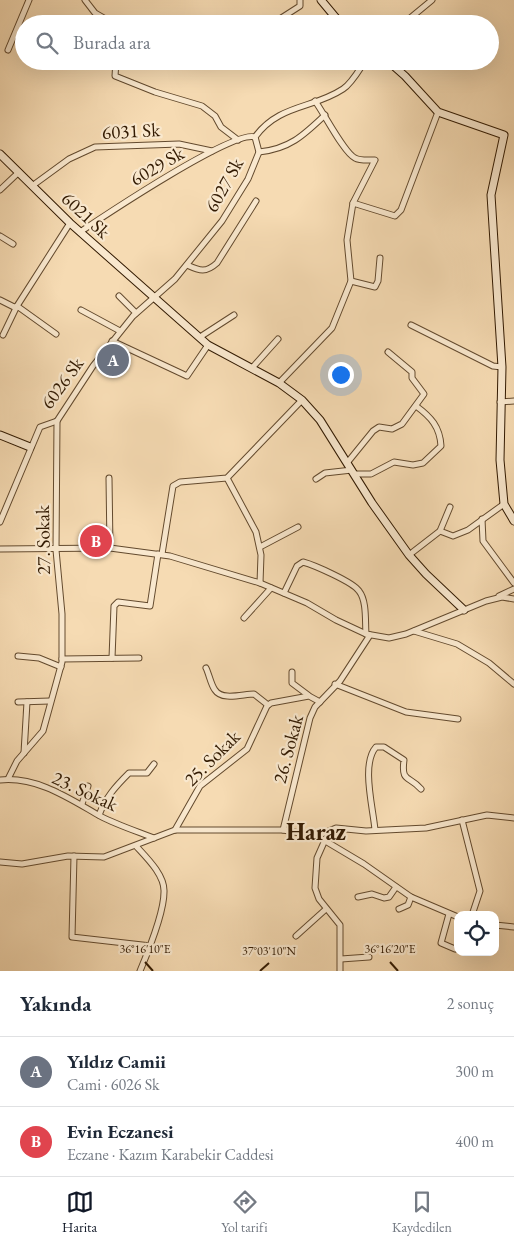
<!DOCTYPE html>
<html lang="tr">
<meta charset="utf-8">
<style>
body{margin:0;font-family:"EB Garamond",serif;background:#f2f2f3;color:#1f2937}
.controls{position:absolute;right:15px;bottom:15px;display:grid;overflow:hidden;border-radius:10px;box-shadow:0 5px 20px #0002}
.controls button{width:45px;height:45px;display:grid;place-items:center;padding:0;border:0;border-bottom:1px solid #e0e1e3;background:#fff;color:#1f2937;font:25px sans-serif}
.you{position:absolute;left:340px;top:374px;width:18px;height:18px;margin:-12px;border:4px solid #fff;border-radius:50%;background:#1a73e8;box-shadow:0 0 0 8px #1a73e833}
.badge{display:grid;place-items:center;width:32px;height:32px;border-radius:50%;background:#111827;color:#fff;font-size:16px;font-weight:700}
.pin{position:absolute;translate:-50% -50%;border:2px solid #fff;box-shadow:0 1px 5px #0006}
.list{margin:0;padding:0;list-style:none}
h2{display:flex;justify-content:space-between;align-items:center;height:65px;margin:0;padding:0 20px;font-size:21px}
h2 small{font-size:16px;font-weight:400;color:#747a83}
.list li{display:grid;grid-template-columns:32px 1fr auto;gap:15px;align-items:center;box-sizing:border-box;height:70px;padding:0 20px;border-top:1px solid #e0e1e3}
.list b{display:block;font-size:19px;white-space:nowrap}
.list p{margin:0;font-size:16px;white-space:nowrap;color:#747a83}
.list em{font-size:16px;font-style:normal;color:#747a83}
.icon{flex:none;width:28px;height:28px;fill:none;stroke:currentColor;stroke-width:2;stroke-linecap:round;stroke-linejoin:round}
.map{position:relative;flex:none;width:514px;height:971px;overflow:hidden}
.search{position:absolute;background:#fff;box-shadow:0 5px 20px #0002;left:15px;right:15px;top:15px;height:55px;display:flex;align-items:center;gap:12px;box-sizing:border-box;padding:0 18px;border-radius:28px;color:#747a83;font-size:19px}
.sheet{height:205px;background:#fff}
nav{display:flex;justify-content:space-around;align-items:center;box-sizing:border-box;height:70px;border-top:1px solid #e0e1e3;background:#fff;font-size:14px;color:#747a83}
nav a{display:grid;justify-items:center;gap:2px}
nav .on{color:#111827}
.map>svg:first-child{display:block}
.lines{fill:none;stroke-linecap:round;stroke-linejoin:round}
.street-casing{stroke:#634a2e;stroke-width:7}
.secondary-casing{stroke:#321a02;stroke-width:9}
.street{stroke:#f9e8ce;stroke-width:5}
.secondary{stroke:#f9e8ce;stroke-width:7}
.ticks{fill:none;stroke:#321a02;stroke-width:2}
.labels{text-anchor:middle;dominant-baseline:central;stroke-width:4.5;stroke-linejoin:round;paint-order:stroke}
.street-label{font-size:19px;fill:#321a02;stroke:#f9e8ce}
.district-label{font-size:24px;font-weight:bold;fill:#321a02;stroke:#f9e8ce}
.ticks-label{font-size:12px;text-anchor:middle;fill:#321a02;stroke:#f9e8ce;stroke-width:4.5;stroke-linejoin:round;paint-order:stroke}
</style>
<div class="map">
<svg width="514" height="971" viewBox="0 0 514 971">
<rect width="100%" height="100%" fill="#f6dbb3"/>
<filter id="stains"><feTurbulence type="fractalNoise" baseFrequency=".004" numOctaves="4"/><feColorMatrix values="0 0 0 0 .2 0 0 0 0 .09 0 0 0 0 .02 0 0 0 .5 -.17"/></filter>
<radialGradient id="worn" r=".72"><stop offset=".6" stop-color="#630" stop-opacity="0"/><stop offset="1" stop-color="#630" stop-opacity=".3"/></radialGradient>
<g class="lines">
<g class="street-casing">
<g id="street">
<polyline points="85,0 95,13 109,21 109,24"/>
<polyline points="249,24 260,21 275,22 300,6 300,0"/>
<polyline points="403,24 432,0"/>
<polyline points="8,50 29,0"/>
<polyline points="116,61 115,76 155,92 202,106 215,116 221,127 238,140"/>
<path d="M 259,152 C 289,149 303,136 325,115"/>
<polyline points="32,186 69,159 95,147 179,144 212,151"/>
<polyline points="0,190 19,172"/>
<polyline points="353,203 395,216 401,210 438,112"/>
<path d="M 80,232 C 104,216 233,130 255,137"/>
<polyline points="0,236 13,244"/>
<path d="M 187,265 C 200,271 206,273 217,263 L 256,201"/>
<polyline points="351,281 375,287 378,281 380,258"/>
<polyline points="119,296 136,313"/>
<polyline points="0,300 14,307 17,306 70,223"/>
<polyline points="81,310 120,331"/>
<polyline points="411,325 493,366 502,367"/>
<polyline points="3,335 17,306 56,334"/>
<polyline points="200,337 234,315"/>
<polyline points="112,341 187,376 208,345"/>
<polyline points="252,368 278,339"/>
<path d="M 279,383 L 332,328 L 351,281 L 347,240 L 353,203 L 375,160 C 369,160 360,161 355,158 C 344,153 324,113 315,101"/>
<polyline points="500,402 514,401"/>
<polyline points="347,463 373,431 379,427 392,429 402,424 424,394 412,378 412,372 388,352"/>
<path d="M 354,474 L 371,474 L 394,462 L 413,465 L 423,463 L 441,446 C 440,427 431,417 416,406"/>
<polyline points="109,478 110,548"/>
<polyline points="227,478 256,532 261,555 260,583"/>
<polyline points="316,479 325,473 352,470"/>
<polyline points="482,519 483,541 514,583"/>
<path d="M 0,522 L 40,427 L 57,421 L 93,366 L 133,316 L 175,279 L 222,221 L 248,179 L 259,152 L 255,137 C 279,104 313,109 343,89 C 352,83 359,70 365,61"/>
<polyline points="440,531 453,536 468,530 504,504"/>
<polyline points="260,547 298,527"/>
<polyline points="0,549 110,548 170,556 260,583 307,603 336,620 366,634 389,638 406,634 486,601 502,597 514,599"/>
<polyline points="162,554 173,486 180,482 227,478 302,400"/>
<polyline points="409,555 440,531 450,507"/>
<path d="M 284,593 L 297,566 L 303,562 C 314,565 353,582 359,591 C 367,601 365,621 366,634"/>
<polyline points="499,596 514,589"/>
<polyline points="244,618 271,588"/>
<polyline points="414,631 457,644 489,663 514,684"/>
<polyline points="18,656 39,658 61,667"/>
<polyline points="112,658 114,606 118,602 150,606 158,554"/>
<polyline points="62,659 139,658"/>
<path d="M 206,668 C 209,674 211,685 215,690 C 222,701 243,694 254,694 L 268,705"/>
<polyline points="292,672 292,683 308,695"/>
<polyline points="335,684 406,712 458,719"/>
<polyline points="18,702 50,701"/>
<polyline points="24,753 27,702"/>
<polyline points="8,779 17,761 43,731 62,662 62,614 56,550 57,421"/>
<path d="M 0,780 C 37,776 70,799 100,816 C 117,825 136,831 154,838"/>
<polyline points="82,804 88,786"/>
<path d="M 99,815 C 106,797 115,787 129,773 L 147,773 L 154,764"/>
<polyline points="462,820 480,891 472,915"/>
<polyline points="175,830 200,786 247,749 267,706 271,703 309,696 320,702"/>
<polyline points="283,830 310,718 315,707 340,681 370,635"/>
<path d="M 375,830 C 373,807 361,764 376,747 L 384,747 L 404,760 C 401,783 409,775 421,789"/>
<polyline points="317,836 336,828 366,831 426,828 487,815 514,818"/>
<polyline points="325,840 317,858 315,888 319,899 340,925 340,971"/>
<path d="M 136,846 C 146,857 165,875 164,892 C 164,912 148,952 140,971"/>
<polyline points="74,856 72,937 151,946"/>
<polyline points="0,862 22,864 68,856 104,857 175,830 283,830 317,836 364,864 411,897 458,917"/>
<polyline points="358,897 372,894 384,898 389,897 396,887"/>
<polyline points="399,909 408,905 411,897"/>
<polyline points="449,914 441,943 455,949"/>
<polyline points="495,925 514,927"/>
<polyline points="296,936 326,909"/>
<polyline points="341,959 369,957"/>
</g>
</g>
<g class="secondary-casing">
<g id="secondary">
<polyline points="321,0 341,24"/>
<polyline points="388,61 405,76 438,112 504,135 491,195 502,367 500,460 504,504 514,521"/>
<polyline points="0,154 70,223 208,345 279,383 302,400 320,420 372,503 409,555 426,574 464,610"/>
<polyline points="0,435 30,447"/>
</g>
</g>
<use href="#street" class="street"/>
<use href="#secondary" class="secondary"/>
</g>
<path class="ticks" d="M 145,962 L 153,971M 390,962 L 398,971M 260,971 L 269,963"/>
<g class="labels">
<g class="street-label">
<text transform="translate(131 131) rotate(-3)">6031 Sk</text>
<text transform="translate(157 166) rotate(-30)">6029 Sk</text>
<text transform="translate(224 185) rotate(-61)">6027 Sk</text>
<text transform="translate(86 215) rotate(43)">6021 Sk</text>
<text transform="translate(62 383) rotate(-54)">6026 Sk</text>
<text transform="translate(43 540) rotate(-91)">27. Sokak</text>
<text transform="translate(288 749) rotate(-75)">26. Sokak</text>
<text transform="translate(212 758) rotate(-45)">25. Sokak</text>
<text transform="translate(85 791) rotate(25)">23. Sokak</text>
</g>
<g class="district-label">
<text x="316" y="831">Haraz</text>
</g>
</g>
<g class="ticks-label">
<text x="145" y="953">36°16'10"E</text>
<text x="390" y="953">36°16'20"E</text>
<text x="269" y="955">37°03'10"N</text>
</g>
<rect width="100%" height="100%" filter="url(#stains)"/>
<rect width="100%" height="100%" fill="url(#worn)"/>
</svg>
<div class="controls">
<button><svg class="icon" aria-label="locate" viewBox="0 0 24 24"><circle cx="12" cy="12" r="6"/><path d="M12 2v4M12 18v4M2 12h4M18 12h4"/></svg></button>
</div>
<div class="you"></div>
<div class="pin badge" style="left:113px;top:360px;background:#6b7280">A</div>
<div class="pin badge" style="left:96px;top:541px;background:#e0444e">B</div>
<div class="search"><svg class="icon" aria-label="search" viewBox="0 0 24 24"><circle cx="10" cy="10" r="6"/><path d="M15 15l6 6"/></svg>Burada ara</div>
</div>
<section class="sheet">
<h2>Yakında<small>2 sonuç</small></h2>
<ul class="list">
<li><span class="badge" style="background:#6b7280">A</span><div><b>Yıldız Camii</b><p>Cami · 6026 Sk</p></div><em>300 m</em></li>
<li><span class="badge" style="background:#e0444e">B</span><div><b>Evin Eczanesi</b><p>Eczane · Kazım Karabekir Caddesi</p></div><em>400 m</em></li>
</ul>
</section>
<nav>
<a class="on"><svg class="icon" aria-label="map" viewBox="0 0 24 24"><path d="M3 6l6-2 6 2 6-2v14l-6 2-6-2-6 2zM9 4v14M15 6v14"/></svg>Harita</a>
<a><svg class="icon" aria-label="directions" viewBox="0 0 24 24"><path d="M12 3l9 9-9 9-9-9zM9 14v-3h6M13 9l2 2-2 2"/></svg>Yol tarifi</a>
<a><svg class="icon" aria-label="saved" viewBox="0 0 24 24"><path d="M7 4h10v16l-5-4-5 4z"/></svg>Kaydedilen</a>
</nav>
